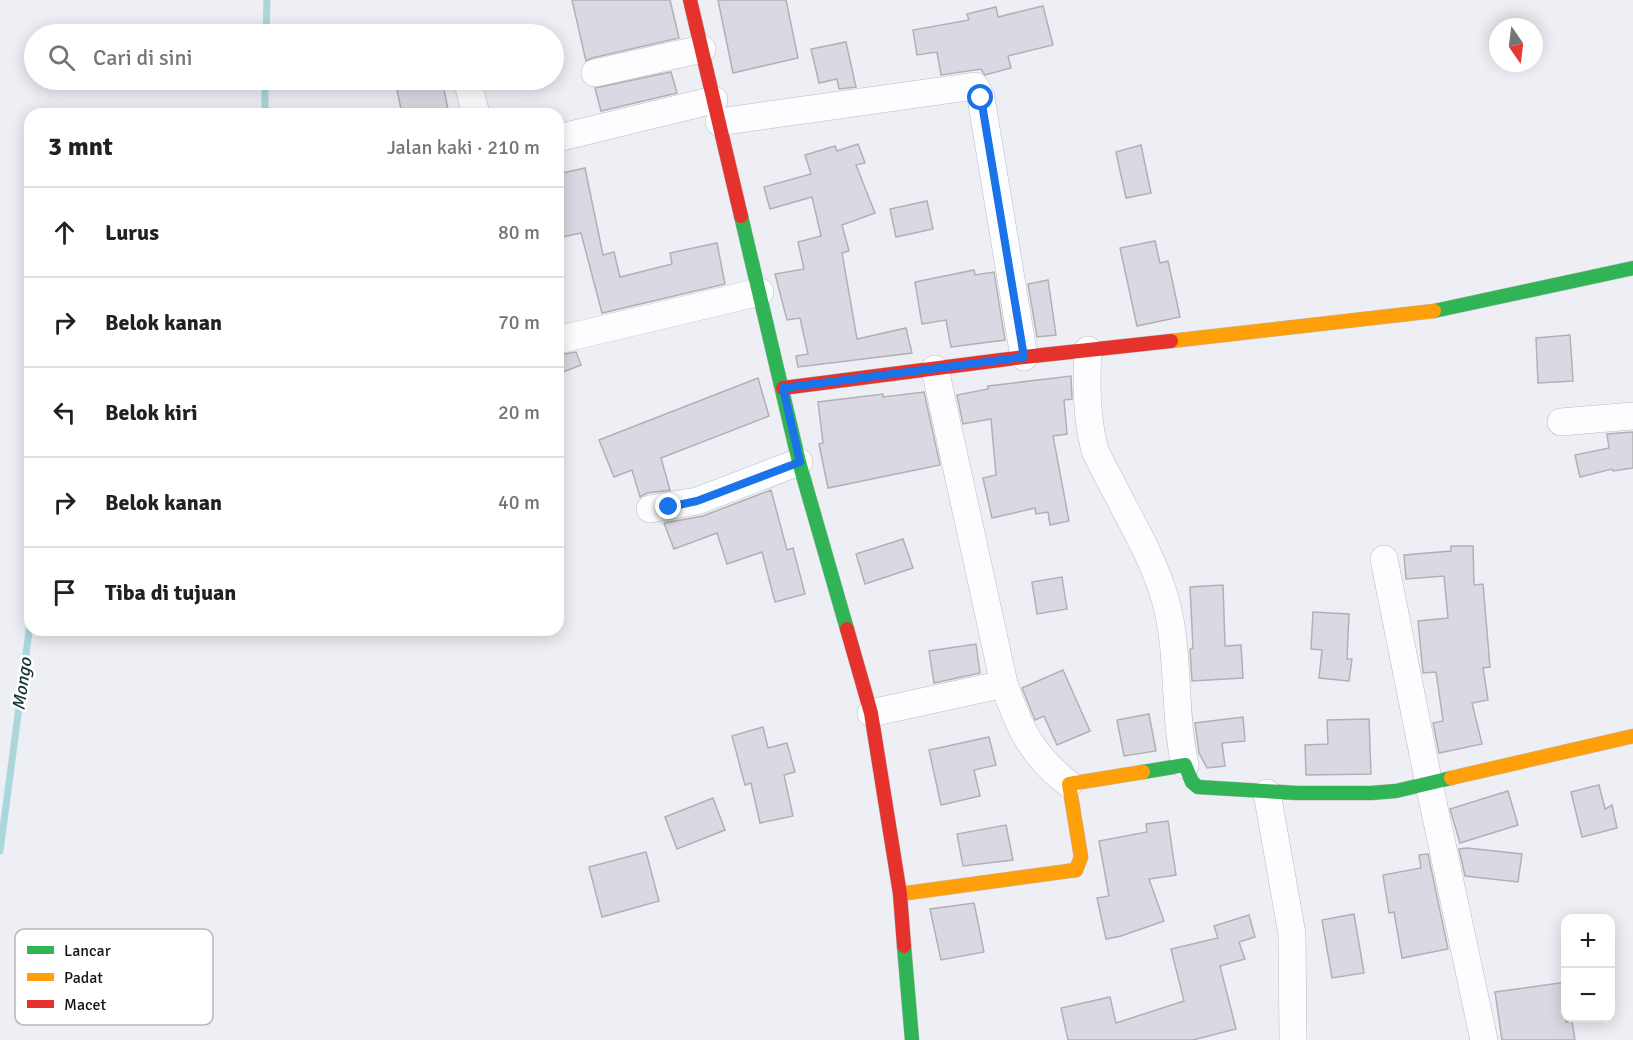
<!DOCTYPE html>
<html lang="id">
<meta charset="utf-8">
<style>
body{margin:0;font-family:Signika,sans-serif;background:#f2f2f2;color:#202124}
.controls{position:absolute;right:18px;bottom:18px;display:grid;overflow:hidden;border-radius:12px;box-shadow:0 3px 15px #0003}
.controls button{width:54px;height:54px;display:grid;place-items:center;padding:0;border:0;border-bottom:2px solid #e0e0e0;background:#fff;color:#202124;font:30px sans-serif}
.compass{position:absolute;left:1489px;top:18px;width:54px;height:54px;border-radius:50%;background:#fff;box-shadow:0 3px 15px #0003;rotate:166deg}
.stop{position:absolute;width:18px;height:18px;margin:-14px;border:4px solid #1a73e8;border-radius:50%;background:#fff}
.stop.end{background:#1a73e8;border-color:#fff;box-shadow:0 2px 6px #0008}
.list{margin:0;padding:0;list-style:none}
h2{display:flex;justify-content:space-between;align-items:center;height:78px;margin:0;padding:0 24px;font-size:26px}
h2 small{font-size:20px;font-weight:400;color:#757577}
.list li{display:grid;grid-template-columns:39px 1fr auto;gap:18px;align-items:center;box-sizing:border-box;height:90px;padding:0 24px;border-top:2px solid #e0e0e0}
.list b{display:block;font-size:22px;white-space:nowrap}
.list em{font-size:20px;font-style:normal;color:#757577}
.icon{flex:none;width:33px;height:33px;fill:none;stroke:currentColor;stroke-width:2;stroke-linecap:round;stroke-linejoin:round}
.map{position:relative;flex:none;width:1633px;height:1040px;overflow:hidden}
.search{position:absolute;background:#fff;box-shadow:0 3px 15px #0003;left:24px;top:24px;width:540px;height:66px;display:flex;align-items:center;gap:15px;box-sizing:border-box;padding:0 21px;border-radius:33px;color:#757577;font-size:22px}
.panel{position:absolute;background:#fff;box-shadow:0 3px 15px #0003;left:24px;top:108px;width:540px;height:528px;border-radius:18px}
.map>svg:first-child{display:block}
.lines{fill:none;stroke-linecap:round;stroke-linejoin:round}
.stream{stroke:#abd7db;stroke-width:7}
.building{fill:#dcd8e3;stroke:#b1b0b5;stroke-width:1.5}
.street-casing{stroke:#bbbcc0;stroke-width:28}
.fast-casing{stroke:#bbbcc0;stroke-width:15}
.slow-casing{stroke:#bbbcc0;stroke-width:15}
.jam-casing{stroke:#bbbcc0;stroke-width:15}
.street{stroke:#fcfdfe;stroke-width:27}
.fast{stroke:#30b455;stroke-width:14}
.slow{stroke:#ff9f0a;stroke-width:14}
.jam{stroke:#e5322d;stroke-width:14}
.route{stroke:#1a73e8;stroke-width:8}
.labels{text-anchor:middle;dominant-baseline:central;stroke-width:5;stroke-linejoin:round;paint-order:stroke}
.water-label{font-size:18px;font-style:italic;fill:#123234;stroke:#fff}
.key{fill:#fff;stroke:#b8b8ba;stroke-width:1.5}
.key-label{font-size:16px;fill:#131418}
</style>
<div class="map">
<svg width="1633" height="1040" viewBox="0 0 1633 1040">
<rect width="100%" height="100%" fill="#eeeff5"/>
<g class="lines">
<g class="stream">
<polyline points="266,34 267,0"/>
<polyline points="265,114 265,80"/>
<polyline points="0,851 30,624"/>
</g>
</g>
<g class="building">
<polygon points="572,0 670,0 679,38 592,58 586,61"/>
<polygon points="718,0 786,0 798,58 733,73"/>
<polygon points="1043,6 1053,45 1008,56 1011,68 985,75 981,69 941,75 937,52 917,55 913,30 969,20 967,14 996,7 998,17"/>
<polygon points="846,42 856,87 839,89 837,79 819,83 811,49"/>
<polygon points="671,72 677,93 601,111 595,88"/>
<polygon points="395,80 442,80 449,114 402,114"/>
<polygon points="858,144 865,163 856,165 875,213 842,225 849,251 842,253 857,339 906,328 912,353 798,367 796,356 808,354 800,318 787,320 775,274 804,269 798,242 821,236 812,197 770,209 764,187 811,174 805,155 835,146 837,151"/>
<polygon points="1141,145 1151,193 1126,198 1116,152"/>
<polygon points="585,168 603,255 614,252 620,277 672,264 670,253 717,243 725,284 602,313 581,233 558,238 558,174"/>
<polygon points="927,201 933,229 896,237 890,209"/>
<polygon points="1155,241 1160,263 1168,261 1180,317 1137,326 1120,248"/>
<polygon points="974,270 975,275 994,272 1005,340 951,347 946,320 922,324 915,282"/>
<polygon points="1048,280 1056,335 1037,337 1028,284"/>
<polygon points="1570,335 1573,381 1538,383 1536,338"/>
<polygon points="576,352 581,365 558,374 558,355"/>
<polygon points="1071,376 1072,399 1064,400 1067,434 1053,436 1069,521 1050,525 1048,512 1036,514 1035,508 992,518 983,478 996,475 991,419 963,424 957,395 988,389 988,386"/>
<polygon points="758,378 769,416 661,458 670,490 647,493 640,497 632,470 614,477 599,440"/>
<polygon points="924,392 940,465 828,488 819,444 823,443 818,402 883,394 883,397"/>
<polygon points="1633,432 1633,468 1613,471 1612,469 1580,477 1575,455 1609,448 1607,434"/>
<polygon points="771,490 787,550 793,548 805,594 775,602 762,552 727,564 717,533 674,549 664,523 703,516"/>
<polygon points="903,539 913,568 865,584 856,554"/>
<polygon points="1451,546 1473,546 1474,585 1483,584 1490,667 1483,668 1488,700 1472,703 1482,744 1439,753 1433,723 1443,721 1436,672 1423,673 1418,621 1448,618 1444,576 1406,579 1404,555 1451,551"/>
<polygon points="1062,577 1067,609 1037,614 1032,582"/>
<polygon points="1223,585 1225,646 1241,645 1243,678 1192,681 1190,649 1193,648 1190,587"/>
<polygon points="1313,612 1349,614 1347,659 1352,659 1349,681 1319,678 1322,650 1311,649"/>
<polygon points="976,644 980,673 934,683 929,651"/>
<polygon points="1063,670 1090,731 1057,745 1044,716 1035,720 1022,688"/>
<polygon points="1149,714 1156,751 1124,756 1117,720"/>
<polygon points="1243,717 1245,741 1222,743 1225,766 1207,768 1199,753 1195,723"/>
<polygon points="1369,719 1371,774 1306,775 1305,745 1328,744 1327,720"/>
<polygon points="763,727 768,748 787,743 795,772 784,775 793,816 760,823 751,783 745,785 732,736"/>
<polygon points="989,737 996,765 974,770 980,796 941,805 929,750"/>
<polygon points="1599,785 1605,809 1612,805 1617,828 1582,837 1571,792"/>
<polygon points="1508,791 1518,825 1460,843 1450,809"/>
<polygon points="713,798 725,830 677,849 665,817"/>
<polygon points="1168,821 1176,875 1149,879 1164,921 1121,936 1106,939 1097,898 1109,896 1099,841 1147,832 1146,824"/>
<polygon points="1006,825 1013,860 963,866 957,834"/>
<polygon points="1467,848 1522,854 1518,882 1465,876 1459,849"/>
<polygon points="646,852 659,901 602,917 589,867"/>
<polygon points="1428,854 1448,949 1402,958 1394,912 1389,913 1383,875 1421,868 1419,855"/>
<polygon points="974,903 984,952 941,960 930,909"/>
<polygon points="1354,914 1364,973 1332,978 1322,920"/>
<polygon points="1249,915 1255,937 1239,942 1245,959 1220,966 1236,1029 1193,1040 1068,1040 1061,1008 1110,997 1116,1023 1184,1001 1171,949 1218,938 1214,926"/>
<polygon points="1566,982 1566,1022 1572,1021 1575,1040 1502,1040 1495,992"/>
</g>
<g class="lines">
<g class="street-casing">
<g id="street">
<polyline points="595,73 702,49"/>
<polyline points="467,80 476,114"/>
<polyline points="719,122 975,86 981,98 1024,357"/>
<polyline points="558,138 714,100"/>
<polyline points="558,340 760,292"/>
<path d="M 1088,350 C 1086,383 1086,418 1095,450 C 1099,461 1106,472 1111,482 C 1131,522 1154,559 1166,602 C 1180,655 1173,711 1185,765"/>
<path d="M 935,369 L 1004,684 C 1019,727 1031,755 1069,784"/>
<polyline points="1561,422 1633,416"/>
<polyline points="650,509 697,501 799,462"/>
<polyline points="1384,559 1429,784 1484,1040"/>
<polyline points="871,713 1004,684"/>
<polyline points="1267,793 1292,934 1293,1040"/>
</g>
</g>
<g class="fast-casing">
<g id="fast">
<polyline points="741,216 799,462 847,629"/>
<polyline points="1434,311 1633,268"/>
<polyline points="1143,772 1185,765 1192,782 1198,787 1297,793 1371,793 1396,791 1451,778"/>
<polyline points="904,946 912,1040"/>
</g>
</g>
<g class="slow-casing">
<g id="slow">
<polyline points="1171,341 1434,311"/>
<polyline points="1451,778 1633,736"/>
<polyline points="900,894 1076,870 1081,857 1069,784 1143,772"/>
</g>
</g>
<g class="jam-casing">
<g id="jam">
<polyline points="690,0 741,216"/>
<polyline points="783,388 1024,357 1171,341"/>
<polyline points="847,629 871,713 900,894 904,946"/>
</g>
</g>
<use href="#street" class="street"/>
<use href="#fast" class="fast"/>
<use href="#slow" class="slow"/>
<use href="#jam" class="jam"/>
</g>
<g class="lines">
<polyline class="route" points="669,507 697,501 800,462 783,388 1024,357 981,98"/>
</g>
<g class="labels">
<g class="water-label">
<text transform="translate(22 684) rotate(-82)">Mongo</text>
</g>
</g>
<rect x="15" y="929" width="198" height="96" rx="9" class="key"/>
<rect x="27" y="946" width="27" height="8" fill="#30b455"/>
<rect x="27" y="973" width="27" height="8" fill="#ff9f0a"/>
<rect x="27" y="1000" width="27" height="8" fill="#e5322d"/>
<g class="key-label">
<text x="64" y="956">Lancar</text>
<text x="64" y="983">Padat</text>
<text x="64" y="1010">Macet</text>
</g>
</svg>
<div class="controls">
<button>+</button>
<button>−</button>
</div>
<svg class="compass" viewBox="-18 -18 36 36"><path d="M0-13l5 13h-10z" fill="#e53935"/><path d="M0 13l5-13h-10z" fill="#757577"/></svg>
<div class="stop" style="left:981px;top:98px"></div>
<div class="stop end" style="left:669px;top:507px"></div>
<div class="search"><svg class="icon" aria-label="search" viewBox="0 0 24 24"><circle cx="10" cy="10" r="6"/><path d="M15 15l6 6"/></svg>Cari di sini</div>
<section class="panel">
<h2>3 mnt<small>Jalan kaki · 210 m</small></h2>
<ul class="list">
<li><svg class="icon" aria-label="ahead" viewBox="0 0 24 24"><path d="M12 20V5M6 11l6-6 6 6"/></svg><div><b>Lurus</b></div><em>80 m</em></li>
<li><svg class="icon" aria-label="right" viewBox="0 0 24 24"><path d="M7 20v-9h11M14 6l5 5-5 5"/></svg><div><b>Belok kanan</b></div><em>70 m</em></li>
<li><svg class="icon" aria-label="left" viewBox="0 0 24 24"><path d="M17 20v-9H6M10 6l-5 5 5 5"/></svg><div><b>Belok kiri</b></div><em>20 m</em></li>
<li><svg class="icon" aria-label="right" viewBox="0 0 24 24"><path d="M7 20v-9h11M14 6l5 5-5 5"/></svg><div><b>Belok kanan</b></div><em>40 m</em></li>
<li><svg class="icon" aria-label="arrive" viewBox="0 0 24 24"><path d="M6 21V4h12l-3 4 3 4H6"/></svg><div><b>Tiba di tujuan</b></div></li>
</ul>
</section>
</div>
